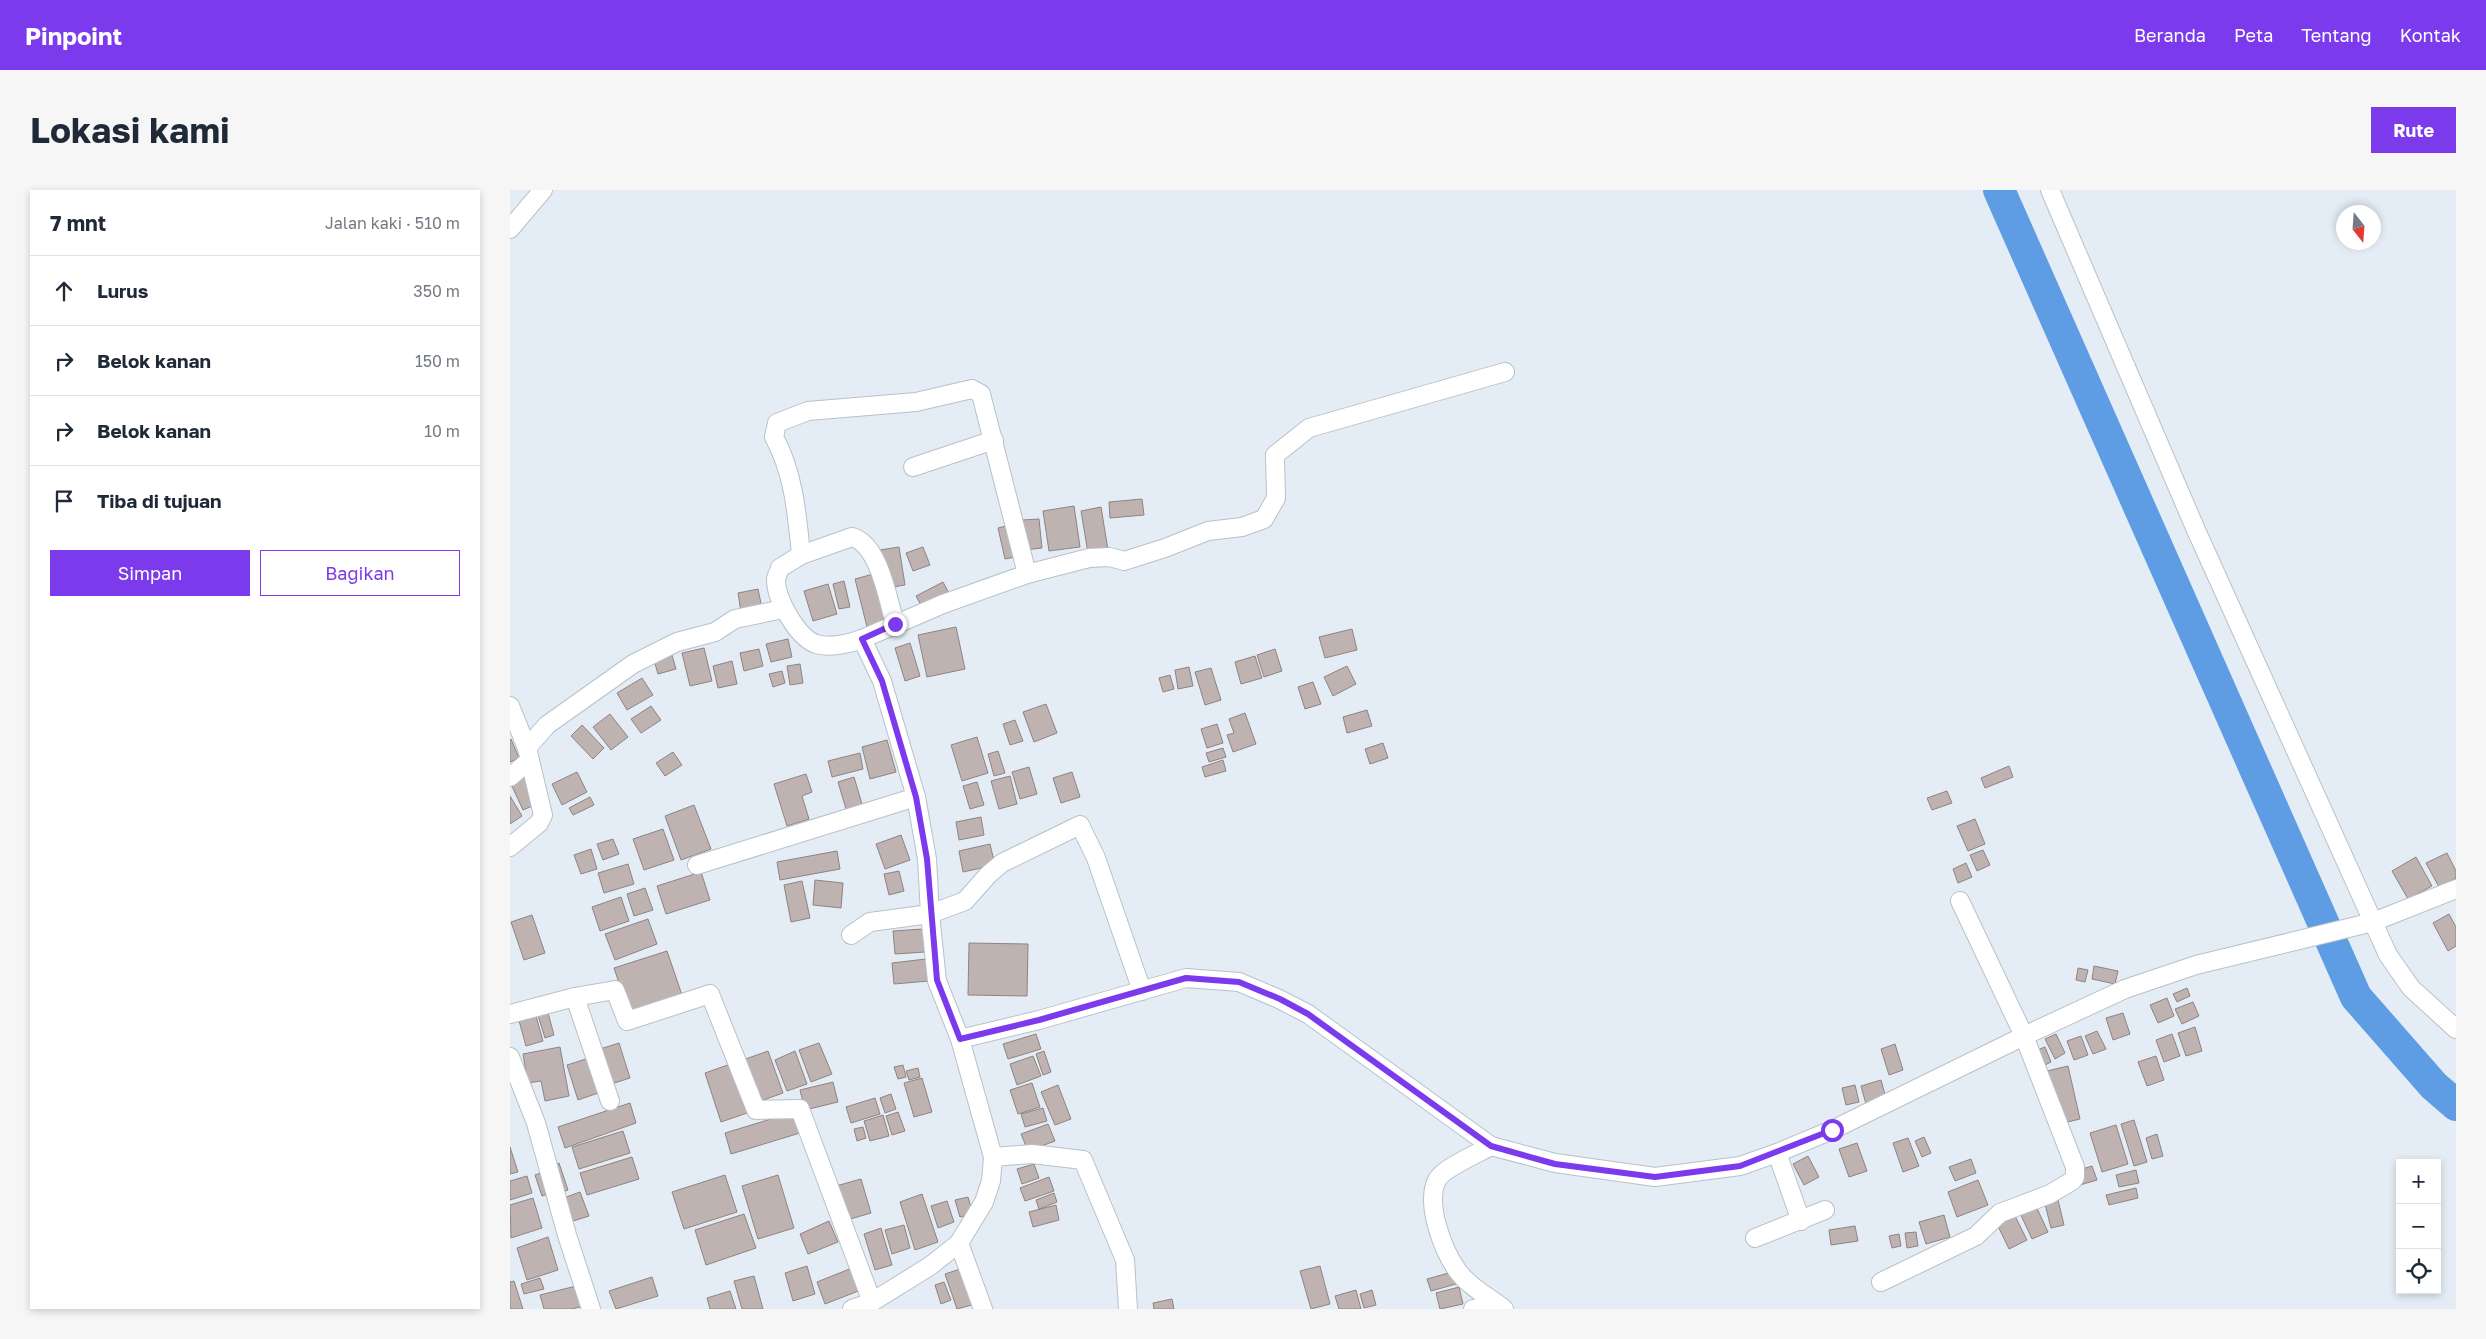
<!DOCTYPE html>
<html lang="id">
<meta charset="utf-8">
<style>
body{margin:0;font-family:"Golos Text",sans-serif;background:#f6f6f7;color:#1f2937}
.controls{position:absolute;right:15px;bottom:15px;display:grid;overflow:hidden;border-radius:0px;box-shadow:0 2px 8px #0003}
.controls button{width:45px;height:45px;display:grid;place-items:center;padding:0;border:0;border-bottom:1px solid #e0e1e3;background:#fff;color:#1f2937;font:25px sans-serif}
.compass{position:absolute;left:1826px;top:15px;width:45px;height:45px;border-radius:50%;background:#fff;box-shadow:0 2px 8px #0003;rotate:163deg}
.stop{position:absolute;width:15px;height:15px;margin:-11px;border:4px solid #7c3aed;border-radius:50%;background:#fff}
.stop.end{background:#7c3aed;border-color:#fff;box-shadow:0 1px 5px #0008}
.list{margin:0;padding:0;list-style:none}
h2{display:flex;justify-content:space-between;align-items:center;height:65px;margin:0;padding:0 20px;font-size:21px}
h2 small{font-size:16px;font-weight:400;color:#747a83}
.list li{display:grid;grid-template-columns:32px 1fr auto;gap:15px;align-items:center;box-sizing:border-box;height:70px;padding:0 20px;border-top:1px solid #e0e1e3}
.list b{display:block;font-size:19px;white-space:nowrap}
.list em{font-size:16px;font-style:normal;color:#747a83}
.actions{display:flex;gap:10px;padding:15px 20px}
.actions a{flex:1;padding:11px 0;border:1px solid #7c3aed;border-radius:0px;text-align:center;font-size:18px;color:#7c3aed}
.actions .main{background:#7c3aed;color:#fff}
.icon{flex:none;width:28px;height:28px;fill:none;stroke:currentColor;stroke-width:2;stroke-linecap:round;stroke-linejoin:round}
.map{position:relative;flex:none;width:1946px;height:1119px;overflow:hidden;border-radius:0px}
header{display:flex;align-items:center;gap:30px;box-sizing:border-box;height:70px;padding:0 25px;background:#7c3aed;color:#fff}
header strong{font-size:24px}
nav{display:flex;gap:28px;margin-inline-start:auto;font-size:18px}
.intro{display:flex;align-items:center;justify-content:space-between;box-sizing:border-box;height:120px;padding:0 30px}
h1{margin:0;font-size:35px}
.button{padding:12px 22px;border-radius:0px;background:#7c3aed;color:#fff;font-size:18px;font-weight:700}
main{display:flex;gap:30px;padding:0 30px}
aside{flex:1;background:#fff;border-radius:0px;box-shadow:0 2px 8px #0003}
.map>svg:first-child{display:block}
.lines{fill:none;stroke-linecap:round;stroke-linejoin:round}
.river{stroke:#5e9ce4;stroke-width:32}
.building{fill:#bfb3b1;stroke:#8f8381}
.minor-casing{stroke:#b8c1c8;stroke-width:20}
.minor{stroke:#fff;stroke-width:18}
.route{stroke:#7c3aed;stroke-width:6}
</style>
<header>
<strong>Pinpoint</strong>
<nav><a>Beranda</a><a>Peta</a><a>Tentang</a><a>Kontak</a></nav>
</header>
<div class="intro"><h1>Lokasi kami</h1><a class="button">Rute</a></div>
<main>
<aside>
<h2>7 mnt<small>Jalan kaki · 510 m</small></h2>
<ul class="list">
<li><svg class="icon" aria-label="ahead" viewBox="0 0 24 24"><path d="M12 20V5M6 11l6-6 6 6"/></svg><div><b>Lurus</b></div><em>350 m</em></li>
<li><svg class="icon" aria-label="right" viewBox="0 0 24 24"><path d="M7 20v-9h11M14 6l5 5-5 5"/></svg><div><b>Belok kanan</b></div><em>150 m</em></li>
<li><svg class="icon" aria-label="right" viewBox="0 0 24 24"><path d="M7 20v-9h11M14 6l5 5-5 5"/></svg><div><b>Belok kanan</b></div><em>10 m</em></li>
<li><svg class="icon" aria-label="arrive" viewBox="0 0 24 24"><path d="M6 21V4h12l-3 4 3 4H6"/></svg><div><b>Tiba di tujuan</b></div></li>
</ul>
<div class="actions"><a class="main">Simpan</a><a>Bagikan</a></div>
</aside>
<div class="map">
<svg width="1946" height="1119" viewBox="0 0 1946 1119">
<rect width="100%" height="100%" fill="#e4edf5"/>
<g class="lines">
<polyline class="river" points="1489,0 1846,807 1924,896 1946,915"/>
</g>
<g class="building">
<polygon points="632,309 634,325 600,328 599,312"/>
<polygon points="564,316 570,357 539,361 533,321"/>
<polygon points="591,317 598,360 578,363 571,321"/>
<polygon points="529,329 532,358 514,360 512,330"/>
<polygon points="504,334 511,366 495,369 488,338"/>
<polygon points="389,357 395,395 377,398 370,360"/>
<polygon points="413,357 420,375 403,381 396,363"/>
<polygon points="367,383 379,431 357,437 345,389"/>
<polygon points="334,391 340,417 329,419 323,394"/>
<polygon points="433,392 440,405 413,419 406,406"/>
<polygon points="318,394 327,424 303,431 294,401"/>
<polygon points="248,399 252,418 231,422 228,403"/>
<polygon points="446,437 455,479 417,487 408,445"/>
<polygon points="842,439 847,460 815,468 809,447"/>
<polygon points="278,449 282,467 261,472 256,454"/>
<polygon points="400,453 410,486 395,491 385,458"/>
<polygon points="194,458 202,491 180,496 172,463"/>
<polygon points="249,459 253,476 234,481 230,463"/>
<polygon points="765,459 772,481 754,487 747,465"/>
<polygon points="161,462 166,479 148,484 143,467"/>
<polygon points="745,466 752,488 731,494 725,472"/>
<polygon points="222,471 227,494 208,498 203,476"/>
<polygon points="290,474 293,493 280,495 277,476"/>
<polygon points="837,476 846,494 823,506 814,487"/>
<polygon points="679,477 683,496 668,499 665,480"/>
<polygon points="701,478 711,510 695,515 685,482"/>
<polygon points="272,481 275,493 263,497 259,484"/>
<polygon points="660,485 664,499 653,502 649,488"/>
<polygon points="132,488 143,505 117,520 107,503"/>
<polygon points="803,492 811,514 795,519 788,497"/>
<polygon points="536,514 547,543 524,552 513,522"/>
<polygon points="141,516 151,530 131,543 121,529"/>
<polygon points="857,520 862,536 837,543 833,527"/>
<polygon points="735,523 746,554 723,562 717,545 724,543 719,529"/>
<polygon points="100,524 118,547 101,560 83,537"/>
<polygon points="505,530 513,551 500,555 493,534"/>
<polygon points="707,534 713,553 697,558 691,539"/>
<polygon points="72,535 94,558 83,569 61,546"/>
<polygon points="467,547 478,583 452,591 441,555"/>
<polygon points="1,549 9,568 0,572 0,550"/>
<polygon points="377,550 386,582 360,589 352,557"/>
<polygon points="873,553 878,568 860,574 855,559"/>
<polygon points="713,558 716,567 699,572 696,563"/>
<polygon points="488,561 495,583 484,586 478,564"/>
<polygon points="163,562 172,575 155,586 146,573"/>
<polygon points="350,563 353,579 322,587 318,571"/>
<polygon points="713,570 716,581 695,587 692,577"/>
<polygon points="1499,576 1503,587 1475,598 1471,588"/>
<polygon points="519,577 527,604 510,609 502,582"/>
<polygon points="67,582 77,602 52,615 42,594"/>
<polygon points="562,582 570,607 551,613 543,588"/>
<polygon points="296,584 302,602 292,606 299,629 277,636 264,594"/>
<polygon points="17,586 29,613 13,620 1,594"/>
<polygon points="500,586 507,614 489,619 481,591"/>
<polygon points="344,587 352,614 336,619 328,592"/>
<polygon points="467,592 474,615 460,619 453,596"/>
<polygon points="1437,601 1442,613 1422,620 1417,608"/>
<polygon points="0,606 12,626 0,634"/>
<polygon points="80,607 84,615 63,625 59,618"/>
<polygon points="184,615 201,659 171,670 155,626"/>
<polygon points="471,627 474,645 449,650 446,632"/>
<polygon points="1465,629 1475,654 1458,661 1447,636"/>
<polygon points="153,639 164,670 134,680 123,649"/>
<polygon points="391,645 400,670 375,679 366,654"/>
<polygon points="103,649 109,664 93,670 87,654"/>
<polygon points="480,654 485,675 453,682 449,661"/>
<polygon points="81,659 87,679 71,684 64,665"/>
<polygon points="1473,660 1480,675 1467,681 1460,665"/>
<polygon points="327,661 330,679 270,690 267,672"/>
<polygon points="1937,663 1946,681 1946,688 1929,697 1916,673"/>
<polygon points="1906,667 1922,696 1898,709 1882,681"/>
<polygon points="1456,673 1462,687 1448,693 1443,679"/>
<polygon points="118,674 124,694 94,703 88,683"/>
<polygon points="389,681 394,701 379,705 374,684"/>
<polygon points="191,682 200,710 156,724 147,696"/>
<polygon points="305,690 333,693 331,718 303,715"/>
<polygon points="292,691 300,728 281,732 274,695"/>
<polygon points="135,698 143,720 124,726 117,704"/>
<polygon points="111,707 119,731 90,741 82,717"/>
<polygon points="1939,724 1946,737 1946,756 1938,761 1923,733"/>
<polygon points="22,725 35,763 14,770 1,732"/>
<polygon points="138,729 147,754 105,770 95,744"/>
<polygon points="413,739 415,762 385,764 383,741"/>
<polygon points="459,753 518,754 517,806 458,805"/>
<polygon points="157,761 173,808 120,826 104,778"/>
<polygon points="416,769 419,791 384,794 382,773"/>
<polygon points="1584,776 1608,781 1605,794 1582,789"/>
<polygon points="1568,778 1578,780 1575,792 1566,790"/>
<polygon points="1677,798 1680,806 1667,812 1663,804"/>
<polygon points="1657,808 1664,826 1648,833 1640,815"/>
<polygon points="1683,812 1689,826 1672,834 1665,819"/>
<polygon points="37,819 44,845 35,848 27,822"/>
<polygon points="25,822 33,851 16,856 8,827"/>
<polygon points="1613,823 1620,844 1603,850 1596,828"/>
<polygon points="1685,837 1692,861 1676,866 1668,843"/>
<polygon points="1587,841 1596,859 1583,864 1575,846"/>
<polygon points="526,844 531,859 498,869 493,854"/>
<polygon points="1546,844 1555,863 1545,869 1535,849"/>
<polygon points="1662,844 1670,866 1654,872 1646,850"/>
<polygon points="1571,846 1578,865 1564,870 1557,851"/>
<polygon points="109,853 120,888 98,895 87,860"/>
<polygon points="309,853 322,884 301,892 289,860"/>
<polygon points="1385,854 1393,880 1379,885 1371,859"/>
<polygon points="50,857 59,906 35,911 31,891 18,893 13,864"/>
<polygon points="1535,857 1541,872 1533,876 1527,860"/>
<polygon points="258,861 273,903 245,913 230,871"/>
<polygon points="285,861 297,894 277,901 265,870"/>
<polygon points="534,861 541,882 533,885 526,864"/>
<polygon points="523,866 531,886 507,895 500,874"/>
<polygon points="1646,866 1654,890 1637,896 1628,872"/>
<polygon points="79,868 91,902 68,910 57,875"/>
<polygon points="226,872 243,921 211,932 195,883"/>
<polygon points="393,875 396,887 388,889 384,877"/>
<polygon points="1558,876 1570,929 1549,934 1537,881"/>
<polygon points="408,878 410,887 399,890 396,881"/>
<polygon points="412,888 422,922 404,927 394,893"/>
<polygon points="1371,890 1376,908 1356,914 1351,896"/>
<polygon points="323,892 328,912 295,920 290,900"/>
<polygon points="522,893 530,917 508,924 500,900"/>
<polygon points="548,895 561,929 545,935 531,902"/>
<polygon points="1345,895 1349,912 1336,915 1332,898"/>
<polygon points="381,904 386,919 375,923 370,908"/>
<polygon points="365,908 370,924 341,933 336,917"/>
<polygon points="120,913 126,933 55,958 48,937"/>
<polygon points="533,918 537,931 515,937 511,924"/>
<polygon points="284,922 290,943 221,964 215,943"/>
<polygon points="388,922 395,941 382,945 376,926"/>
<polygon points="373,925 379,946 360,951 354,931"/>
<polygon points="1624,930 1637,972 1624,976 1611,934"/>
<polygon points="538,934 545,951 518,961 511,944"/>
<polygon points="1606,935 1618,974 1592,982 1580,943"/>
<polygon points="353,937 356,948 347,951 344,939"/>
<polygon points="113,941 120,963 69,979 62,957"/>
<polygon points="1647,944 1653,966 1642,969 1636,948"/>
<polygon points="1414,947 1421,963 1412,967 1405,951"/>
<polygon points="1398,948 1409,976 1393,982 1383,953"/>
<polygon points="1347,953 1357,981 1339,987 1329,959"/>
<polygon points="0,957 8,982 0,984"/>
<polygon points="1298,966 1309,987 1294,995 1283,974"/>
<polygon points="122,967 129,989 77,1005 70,983"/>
<polygon points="1461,969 1466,983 1445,991 1439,977"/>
<polygon points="49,973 58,1000 50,1003 41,976"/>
<polygon points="524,974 529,988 512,994 507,979"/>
<polygon points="1582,976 1587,990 1570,995 1566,981"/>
<polygon points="1626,980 1629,993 1609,997 1606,985"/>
<polygon points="36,981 43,1002 32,1006 25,985"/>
<polygon points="215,985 227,1022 174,1039 162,1002"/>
<polygon points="268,985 284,1038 248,1049 232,996"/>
<polygon points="17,986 22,1003 0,1010 0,991"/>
<polygon points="539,987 544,1001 515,1011 510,998"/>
<polygon points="351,989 361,1023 337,1030 326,996"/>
<polygon points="1468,990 1478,1015 1447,1027 1438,1002"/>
<polygon points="1626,998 1628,1008 1599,1015 1596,1005"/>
<polygon points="70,1002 79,1026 60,1032 51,1009"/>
<polygon points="544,1003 547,1012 529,1019 526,1010"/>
<polygon points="412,1004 428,1052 405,1060 390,1012"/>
<polygon points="458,1007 463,1024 450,1027 445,1010"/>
<polygon points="23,1008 32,1038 1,1048 0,1015"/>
<polygon points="1548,1010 1554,1035 1541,1038 1535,1014"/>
<polygon points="437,1011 444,1032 428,1038 421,1016"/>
<polygon points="1525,1014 1538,1042 1522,1049 1509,1021"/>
<polygon points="546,1015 549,1030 523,1037 519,1022"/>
<polygon points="234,1024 246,1058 196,1075 185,1040"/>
<polygon points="1504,1024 1517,1050 1499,1059 1486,1032"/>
<polygon points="1434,1025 1440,1047 1416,1054 1409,1032"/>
<polygon points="319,1031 328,1052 298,1064 290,1044"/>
<polygon points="394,1035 400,1058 382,1064 375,1040"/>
<polygon points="1345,1036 1348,1051 1321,1055 1319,1040"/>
<polygon points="371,1038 382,1075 365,1080 354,1044"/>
<polygon points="1406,1042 1408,1056 1397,1058 1395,1043"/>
<polygon points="1389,1044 1391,1056 1382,1058 1379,1046"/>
<polygon points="38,1047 48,1080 17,1090 7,1058"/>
<polygon points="297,1076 305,1104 283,1111 275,1083"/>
<polygon points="810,1076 820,1114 801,1119 790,1081"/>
<polygon points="342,1078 351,1100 315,1114 307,1092"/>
<polygon points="453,1078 465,1114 447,1119 435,1084"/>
<polygon points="942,1082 946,1094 921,1101 917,1089"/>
<polygon points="244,1086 253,1119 232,1119 224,1091"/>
<polygon points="142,1087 148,1106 106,1119 99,1101"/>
<polygon points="30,1088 34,1099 14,1104 11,1094"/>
<polygon points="4,1091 13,1119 0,1119 0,1092"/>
<polygon points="434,1092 441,1110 431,1114 425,1095"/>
<polygon points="70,1095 75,1116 61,1119 34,1119 30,1105"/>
<polygon points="949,1097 953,1114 930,1119 926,1103"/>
<polygon points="846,1100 851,1119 829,1119 825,1106"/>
<polygon points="862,1100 866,1115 854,1118 850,1104"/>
<polygon points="220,1101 226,1119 200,1119 197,1108"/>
<polygon points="662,1109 664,1119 644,1119 643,1113"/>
</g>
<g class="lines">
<g class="minor-casing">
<g id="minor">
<polyline points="1540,0 1686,340 1878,765 1901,798 1946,839"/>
<polyline points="0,39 33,0"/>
<polyline points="403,277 484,250"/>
<path d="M 291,365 C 287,324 284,284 264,247 L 267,233 L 298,221 L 406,212 L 462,199 L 471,204 L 517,384"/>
<polyline points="352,449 433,414 517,384 579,368 600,367 614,371 655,358 698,341 732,337 754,329 766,308 765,265 799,238 995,182"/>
<polyline points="0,516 17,558 33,625 29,633 0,657"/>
<polyline points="17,558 37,535 123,474 167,452 205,442 225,429 273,419"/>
<polyline points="0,587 20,570"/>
<polyline points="187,675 406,607"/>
<path d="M 341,745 L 360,732 L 420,724 L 417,669 L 406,607 L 372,491 L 352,449 C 339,454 320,458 306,454 C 287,447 266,409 266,390 C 266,386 269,382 270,378 L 291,365 L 342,347 C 369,354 378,410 385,434"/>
<polyline points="65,807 105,800 117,831 200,804 246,920 290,919 362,1112"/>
<polyline points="0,824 65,807 100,911"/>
<polyline points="450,849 529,830 676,788 729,792 769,809 798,824 981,956 1045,973 1145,987 1230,976 1267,963 1322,940 1514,846 1615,799 1686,775 1863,732 1946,699"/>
<polyline points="0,867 26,933 57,1045 81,1119"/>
<path d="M 981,956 C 969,963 933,978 927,990 C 915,1014 933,1060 947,1080 C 958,1096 979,1107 994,1119"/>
<polyline points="1267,963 1291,1031"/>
<polyline points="483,967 522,964 573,970 615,1070 618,1119"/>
<polyline points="1245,1048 1315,1020"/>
<polyline points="449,1053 473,1119"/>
<polyline points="1371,1092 1466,1046 1490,1023 1540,1004 1562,991 1565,987 1565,977 1514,846 1450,711"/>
<polyline points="342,1119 362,1112 420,1076 449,1053 474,1012 481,991 483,967 450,849 427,791 420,724 455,711 478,685 492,673 570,635 586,668 632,801"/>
<polyline points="963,1119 987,1114"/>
</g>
</g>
<use href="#minor" class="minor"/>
</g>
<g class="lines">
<polyline class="route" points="385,434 352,449 372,491 406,607 417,669 427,790 450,849 529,830 676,788 729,792 770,809 798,824 981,956 1045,974 1145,987 1230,976 1322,940"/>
</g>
</svg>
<div class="controls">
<button>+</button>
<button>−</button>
<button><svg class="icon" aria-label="locate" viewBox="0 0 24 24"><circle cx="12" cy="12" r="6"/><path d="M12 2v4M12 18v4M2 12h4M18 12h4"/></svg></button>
</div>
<svg class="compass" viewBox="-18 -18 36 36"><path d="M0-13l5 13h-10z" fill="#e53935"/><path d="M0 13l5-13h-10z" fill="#747a83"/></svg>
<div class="stop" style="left:1322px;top:940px"></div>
<div class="stop end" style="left:385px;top:434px"></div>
</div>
</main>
